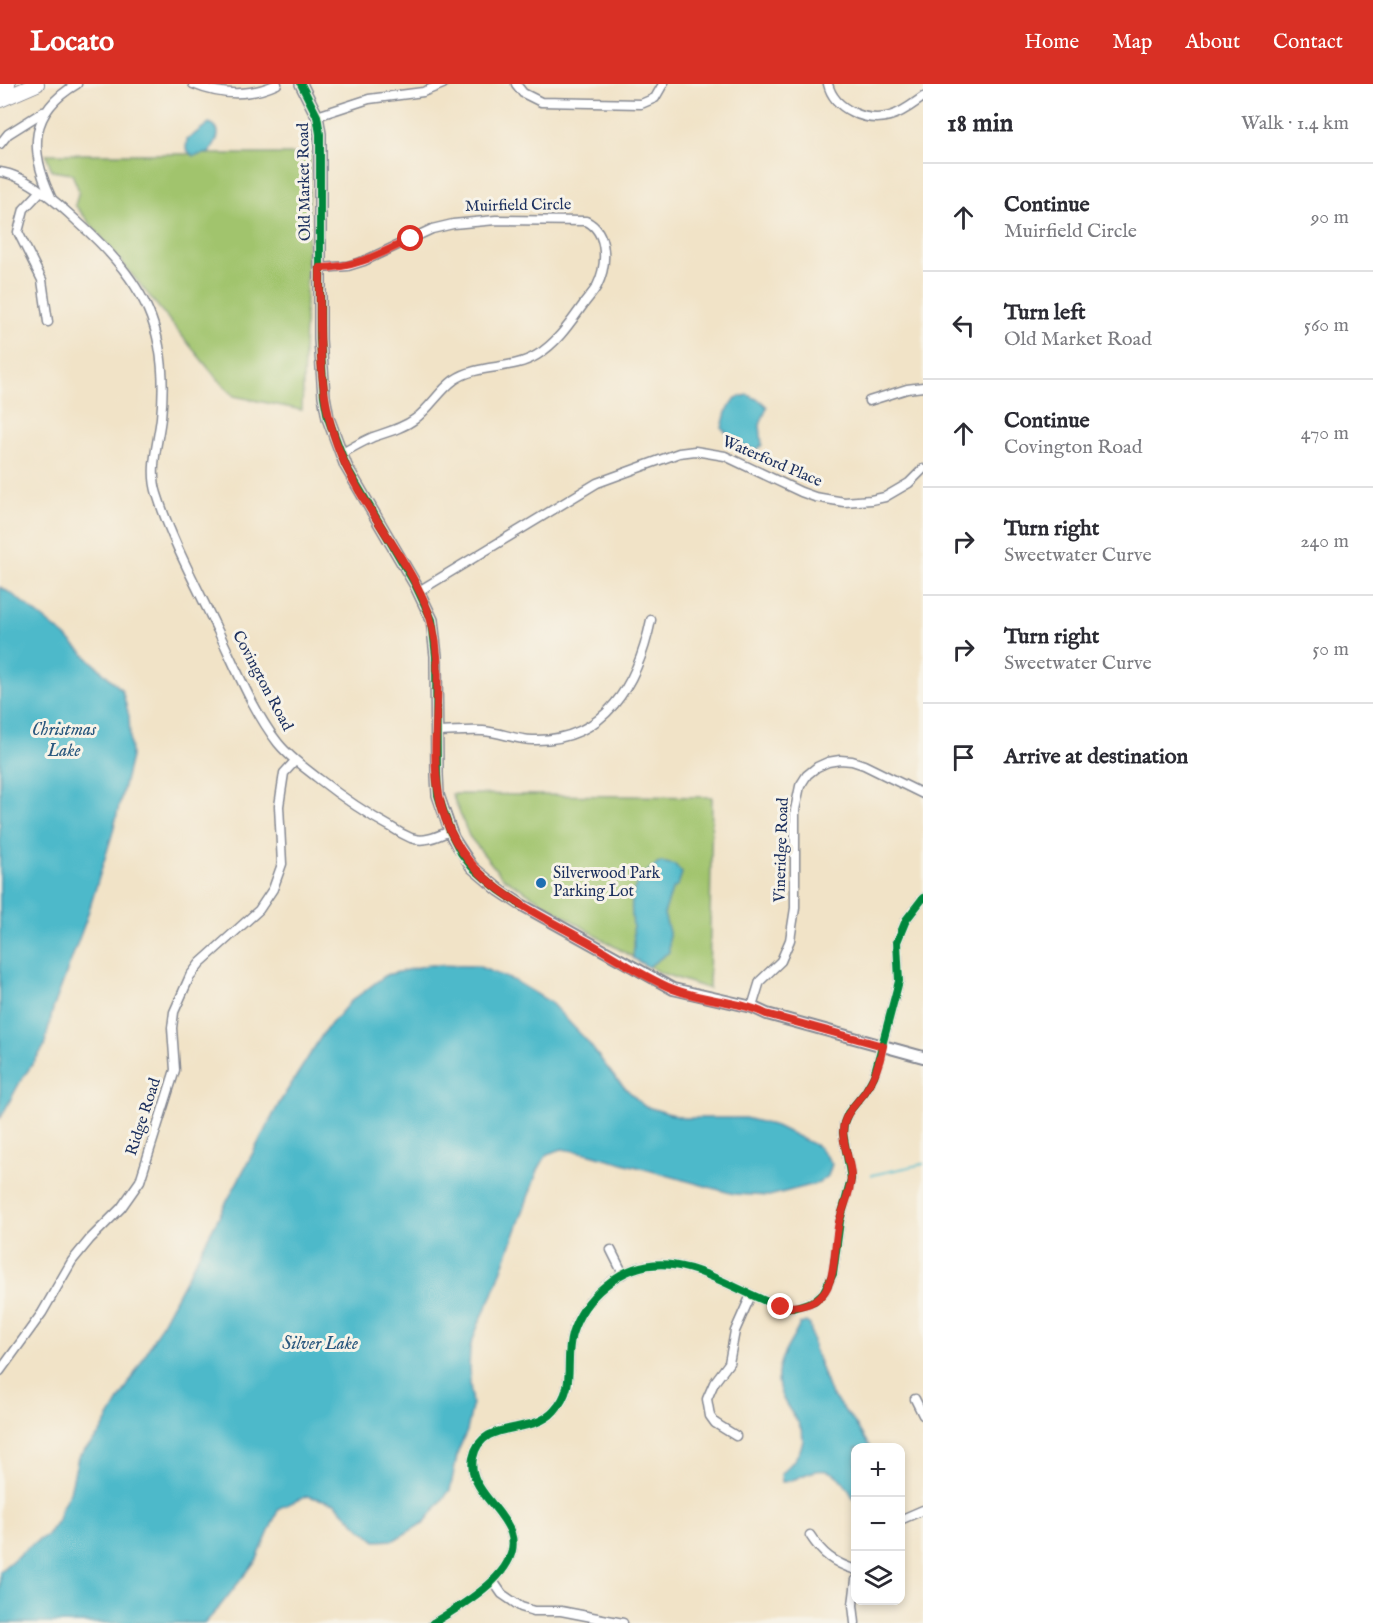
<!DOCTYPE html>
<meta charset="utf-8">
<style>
body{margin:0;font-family:"IM FELL English",serif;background:#f2f2f3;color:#2b2b33}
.controls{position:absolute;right:18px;bottom:18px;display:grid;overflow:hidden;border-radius:12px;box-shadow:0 3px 9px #0003}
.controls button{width:54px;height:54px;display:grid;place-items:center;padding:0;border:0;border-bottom:2px solid #e1e1e2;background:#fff;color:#2b2b33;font:30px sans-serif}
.stop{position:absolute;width:18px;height:18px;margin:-14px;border:4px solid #d93025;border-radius:50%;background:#fff}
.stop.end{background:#d93025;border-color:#fff;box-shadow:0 2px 6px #0008}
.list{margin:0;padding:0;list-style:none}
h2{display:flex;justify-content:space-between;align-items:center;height:78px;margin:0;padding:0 24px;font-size:26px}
h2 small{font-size:20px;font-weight:400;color:#7c7c81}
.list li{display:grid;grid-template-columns:39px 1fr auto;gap:18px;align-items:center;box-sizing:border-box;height:108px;padding:0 24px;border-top:2px solid #e1e1e2}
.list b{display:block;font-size:22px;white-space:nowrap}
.list p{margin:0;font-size:20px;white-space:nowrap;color:#7c7c81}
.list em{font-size:20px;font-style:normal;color:#7c7c81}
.icon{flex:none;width:33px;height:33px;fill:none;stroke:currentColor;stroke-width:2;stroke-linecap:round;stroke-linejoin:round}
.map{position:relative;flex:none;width:923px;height:1539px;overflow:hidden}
header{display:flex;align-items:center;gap:36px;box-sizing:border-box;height:84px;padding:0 30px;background:#d93025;color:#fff}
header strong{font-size:28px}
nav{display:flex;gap:33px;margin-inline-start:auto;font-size:21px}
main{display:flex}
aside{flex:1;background:#fff}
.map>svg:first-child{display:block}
.green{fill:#a1c46d;stroke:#5e7a66;stroke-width:1.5}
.water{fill:#4eb9ca;stroke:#347494;stroke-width:1.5}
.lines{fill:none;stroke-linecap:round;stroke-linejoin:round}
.stream{stroke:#4eb9ca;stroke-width:2}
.minor-casing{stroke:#868992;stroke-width:11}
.tertiary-casing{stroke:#868992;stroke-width:14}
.primary-casing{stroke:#868992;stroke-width:16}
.minor{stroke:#fff;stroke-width:8}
.tertiary{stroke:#fff;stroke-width:10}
.primary{stroke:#fff;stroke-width:14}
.cycleway-casing{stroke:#f7f3e8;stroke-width:11}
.cycleway{stroke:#00873e;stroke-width:8}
.route{stroke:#d93025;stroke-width:8}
.poi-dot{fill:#1f6fb2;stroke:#f7f3e8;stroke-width:2}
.labels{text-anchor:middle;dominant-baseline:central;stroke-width:6;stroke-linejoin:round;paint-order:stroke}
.street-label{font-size:16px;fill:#1b2f5e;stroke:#f7f3e8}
.poi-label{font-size:16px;fill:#1b2f5e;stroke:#f7f3e8;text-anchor:start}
.water-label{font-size:18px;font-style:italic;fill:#2a587e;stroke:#f7f3e8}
</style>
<header>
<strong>Locato</strong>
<nav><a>Home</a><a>Map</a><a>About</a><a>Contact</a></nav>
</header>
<main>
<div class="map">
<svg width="923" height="1539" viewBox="0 0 923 1539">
<rect width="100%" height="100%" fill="#f7f3e8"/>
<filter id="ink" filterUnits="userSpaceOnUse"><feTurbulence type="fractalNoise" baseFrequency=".0167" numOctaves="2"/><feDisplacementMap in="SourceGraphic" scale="12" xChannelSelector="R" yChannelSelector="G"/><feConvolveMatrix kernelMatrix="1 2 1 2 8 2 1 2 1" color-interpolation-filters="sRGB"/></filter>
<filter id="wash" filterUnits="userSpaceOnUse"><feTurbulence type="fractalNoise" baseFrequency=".008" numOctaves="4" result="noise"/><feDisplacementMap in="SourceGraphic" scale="24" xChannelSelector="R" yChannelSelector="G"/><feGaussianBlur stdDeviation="1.35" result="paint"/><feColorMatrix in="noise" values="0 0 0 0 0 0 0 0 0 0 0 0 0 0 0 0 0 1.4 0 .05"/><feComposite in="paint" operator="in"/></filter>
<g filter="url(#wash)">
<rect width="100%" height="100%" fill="#f1e3c7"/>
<g class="green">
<polygon points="46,70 311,70 302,326 234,312 214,291 75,121 79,107 72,90 52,87"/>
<polygon points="452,710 712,713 709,905 661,889 610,860 502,793 469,752"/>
</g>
<g class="water">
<path d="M 209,39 C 225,44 216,60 209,69 L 193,72 L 186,65 L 187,56 Z"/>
<path d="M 748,311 L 761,317 L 767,323 L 760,341 L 762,361 L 756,366 C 741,362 732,356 722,344 L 726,328 L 736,314 Z"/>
<polygon points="0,503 12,510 65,552 122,606 129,632 131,673 112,751 86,836 53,925 44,963 20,998 0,1035"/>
<path d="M 661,778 L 675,781 L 682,789 L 678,801 L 672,806 L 664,830 L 669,848 L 669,868 L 648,883 L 633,874 C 639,833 614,805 661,778 Z"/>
<polygon points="428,881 477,882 515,897 550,918 587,957 616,995 644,1022 683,1034 745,1034 776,1042 819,1063 832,1080 828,1092 819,1099 769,1112 734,1110 587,1069 562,1065 547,1070 538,1086 493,1210 479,1239 470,1264 469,1285 472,1323 467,1347 458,1367 450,1406 425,1438 394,1456 376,1457 360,1444 335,1419 307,1412 279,1424 257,1475 217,1526 205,1539 0,1539 0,1487 28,1463 47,1451 58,1436 61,1424 70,1408 78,1373 99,1351 144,1273 280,1018 324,948 350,918 386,891"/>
<path d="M 806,1238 L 810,1241 L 814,1265 L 830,1309 L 854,1338 L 870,1363 L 856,1364 L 855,1417 C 843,1394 831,1378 804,1391 C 796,1394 791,1398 782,1398 L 781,1390 C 831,1344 780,1335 778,1296 C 776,1275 792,1259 800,1240 Z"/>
</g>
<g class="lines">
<polyline class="stream" points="872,1091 923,1080"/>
</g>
</g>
<g filter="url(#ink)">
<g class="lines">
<g class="minor-casing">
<g id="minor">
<path d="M 193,0 C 222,12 249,13 277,0"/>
<polyline points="516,0 523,9 541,18 641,20 655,14 663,0"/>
<path d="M 828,0 C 834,25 866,39 890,32 C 902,29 913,20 923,13"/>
<polyline points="317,32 369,15 423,8 443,0"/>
<polyline points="0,60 8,50 43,28"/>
<path d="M 0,88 C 28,92 59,120 79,139 C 144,197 170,246 161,334 C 158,360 149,385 157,410 C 172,458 197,503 218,547 C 236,584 253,627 278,659 C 290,674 305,684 319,695 C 342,713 365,729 391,743 C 397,747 404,751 411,754 C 424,759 438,752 450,747"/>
<polyline points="40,108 24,125 18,148 42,196 48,238"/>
<path d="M 51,113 C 29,66 29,28 77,0"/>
<path d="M 320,184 L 348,182 L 364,177 L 432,145 L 453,140 L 496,136 L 586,137 C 609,148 607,182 597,202 C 593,209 587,215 583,221 C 570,239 557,259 537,271 C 511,287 479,279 454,296 C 439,307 430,324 415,335 C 403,344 388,348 373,353 C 362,358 351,364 341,370"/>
<polyline points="869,317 907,305 923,303"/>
<polyline points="419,507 597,399 679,369 695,367 725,372 801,408 815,413 844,418 871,416 885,413 909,399 923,385"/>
<path d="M 436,648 C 452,648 467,646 483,647 C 500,648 516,656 533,656 C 605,658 638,599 651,536"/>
<polyline points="752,923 760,897 781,877 790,856 795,824 795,726 800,702 807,691 817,683 828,678 840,676 852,677 864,681 923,710"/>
<polyline points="611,1166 623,1190"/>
<polyline points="0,1287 42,1229 72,1177 90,1155 121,1124 140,1097 175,986 172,944 174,928 190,892 200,879 259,826 273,805 282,780 279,722 284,689 295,677"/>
<polyline points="915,1315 923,1331"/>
<polyline points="736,1352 715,1339 710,1332 707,1315 714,1299 729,1279 735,1247 751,1211"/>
<polyline points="900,1436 923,1426"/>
<path d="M 810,1451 C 822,1470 834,1479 856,1486"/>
<polyline points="493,1497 502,1510 521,1523 534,1527 561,1527 623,1539"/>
<path d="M 433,1539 C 460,1522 524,1488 511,1449 C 506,1435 494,1423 485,1411 C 477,1400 470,1389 473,1374 C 481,1333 531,1353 554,1327 C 577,1302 564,1279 572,1250 C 578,1231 589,1215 605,1202 C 665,1151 723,1203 781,1223 L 793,1224 L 814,1217 L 823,1209 L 833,1190 L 840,1137 L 851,1095 L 843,1049 L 844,1039 L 848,1029 L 865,1008 L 874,992 L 899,897 L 897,858 L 906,836 L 923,814"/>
<polyline points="855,1539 853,1521 856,1496"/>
</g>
</g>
<g class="tertiary-casing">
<polyline id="tertiary" points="301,0 317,32 320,50 320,255 324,312 328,334 346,382 415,500 432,536 436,572 437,691 438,711 453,754 472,783 499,806 520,820 673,905 752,923 767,930 923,973"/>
</g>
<g class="primary-casing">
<g id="primary">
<polyline points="0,3 8,0"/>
<polyline points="0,16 37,0"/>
</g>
</g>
<use href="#minor" class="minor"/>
<use href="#tertiary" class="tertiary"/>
<use href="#primary" class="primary"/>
<g class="cycleway-casing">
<g id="cycleway">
<polyline points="301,0 317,32 320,50 320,255 324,312 328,334 346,382 415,500 432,536 436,572 437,691 438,711 450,747 461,769 472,783 499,806 520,820"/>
<path d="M 433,1539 C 460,1522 524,1488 511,1449 C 506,1435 494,1423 485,1411 C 477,1400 470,1389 473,1374 C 481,1333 531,1353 554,1327 C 577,1302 564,1279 572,1250 C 578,1231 589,1215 605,1202 C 665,1151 723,1203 781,1223 L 793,1224 L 814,1217 L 823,1209 L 833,1190 L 840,1137 L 851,1095 L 843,1049 L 844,1039 L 848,1029 L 865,1008 L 874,992 L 899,897 L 897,858 L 906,836 L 923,814"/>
</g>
</g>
<use href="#cycleway" class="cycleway"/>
</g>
</g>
<g class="lines" filter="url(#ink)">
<path class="route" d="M 411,155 C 380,170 355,184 320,184 C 320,250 316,319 345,380 C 367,428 404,470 425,519 C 451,579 427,648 439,711 C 454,794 522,821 588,858 C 616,874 644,893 673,905 C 703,917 737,916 766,930 L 883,962 C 880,978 875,994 865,1008 C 858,1018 847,1027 844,1039 C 840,1057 851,1075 851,1093 C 851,1109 843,1123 839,1138 C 830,1179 843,1226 781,1223"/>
</g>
<circle class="poi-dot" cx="541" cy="799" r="6"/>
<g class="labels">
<g class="street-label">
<text transform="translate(305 98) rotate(-91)">Old Market Road</text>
<text transform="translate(518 122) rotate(-1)">Muirfield Circle</text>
<text transform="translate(772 378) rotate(23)">Waterford Place</text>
<text transform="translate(262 597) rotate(62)">Covington Road</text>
<text transform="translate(782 766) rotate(-88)">Vineridge Road</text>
<text transform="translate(144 1033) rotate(-72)">Ridge Road</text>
</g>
<g class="poi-label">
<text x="553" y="790">Silverwood Park<tspan x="553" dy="18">Parking Lot</tspan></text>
</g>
<g class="water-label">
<text x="64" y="646">Christmas<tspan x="64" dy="21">Lake</tspan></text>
<text x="320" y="1260">Silver Lake</text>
</g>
</g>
</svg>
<div class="controls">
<button>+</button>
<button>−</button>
<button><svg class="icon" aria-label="layers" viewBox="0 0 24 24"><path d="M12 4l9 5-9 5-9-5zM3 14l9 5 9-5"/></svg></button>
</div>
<div class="stop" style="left:411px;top:155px"></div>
<div class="stop end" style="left:781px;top:1223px"></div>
</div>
<aside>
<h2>18 min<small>Walk · 1.4 km</small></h2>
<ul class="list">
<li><svg class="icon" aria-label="ahead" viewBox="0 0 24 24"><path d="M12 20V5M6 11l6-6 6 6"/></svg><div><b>Continue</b><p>Muirfield Circle</p></div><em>90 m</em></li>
<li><svg class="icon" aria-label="left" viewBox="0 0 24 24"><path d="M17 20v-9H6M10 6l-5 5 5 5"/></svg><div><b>Turn left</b><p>Old Market Road</p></div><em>560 m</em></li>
<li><svg class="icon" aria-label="ahead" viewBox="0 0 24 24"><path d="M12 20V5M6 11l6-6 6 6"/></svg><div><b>Continue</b><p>Covington Road</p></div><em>470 m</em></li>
<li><svg class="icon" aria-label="right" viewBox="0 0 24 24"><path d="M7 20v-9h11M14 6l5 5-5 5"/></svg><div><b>Turn right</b><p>Sweetwater Curve</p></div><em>240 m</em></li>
<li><svg class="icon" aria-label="right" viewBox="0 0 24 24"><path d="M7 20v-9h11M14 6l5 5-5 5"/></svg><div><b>Turn right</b><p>Sweetwater Curve</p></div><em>50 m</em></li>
<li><svg class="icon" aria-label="arrive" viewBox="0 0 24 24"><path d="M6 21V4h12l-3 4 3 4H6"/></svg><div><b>Arrive at destination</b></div></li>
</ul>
</aside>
</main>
